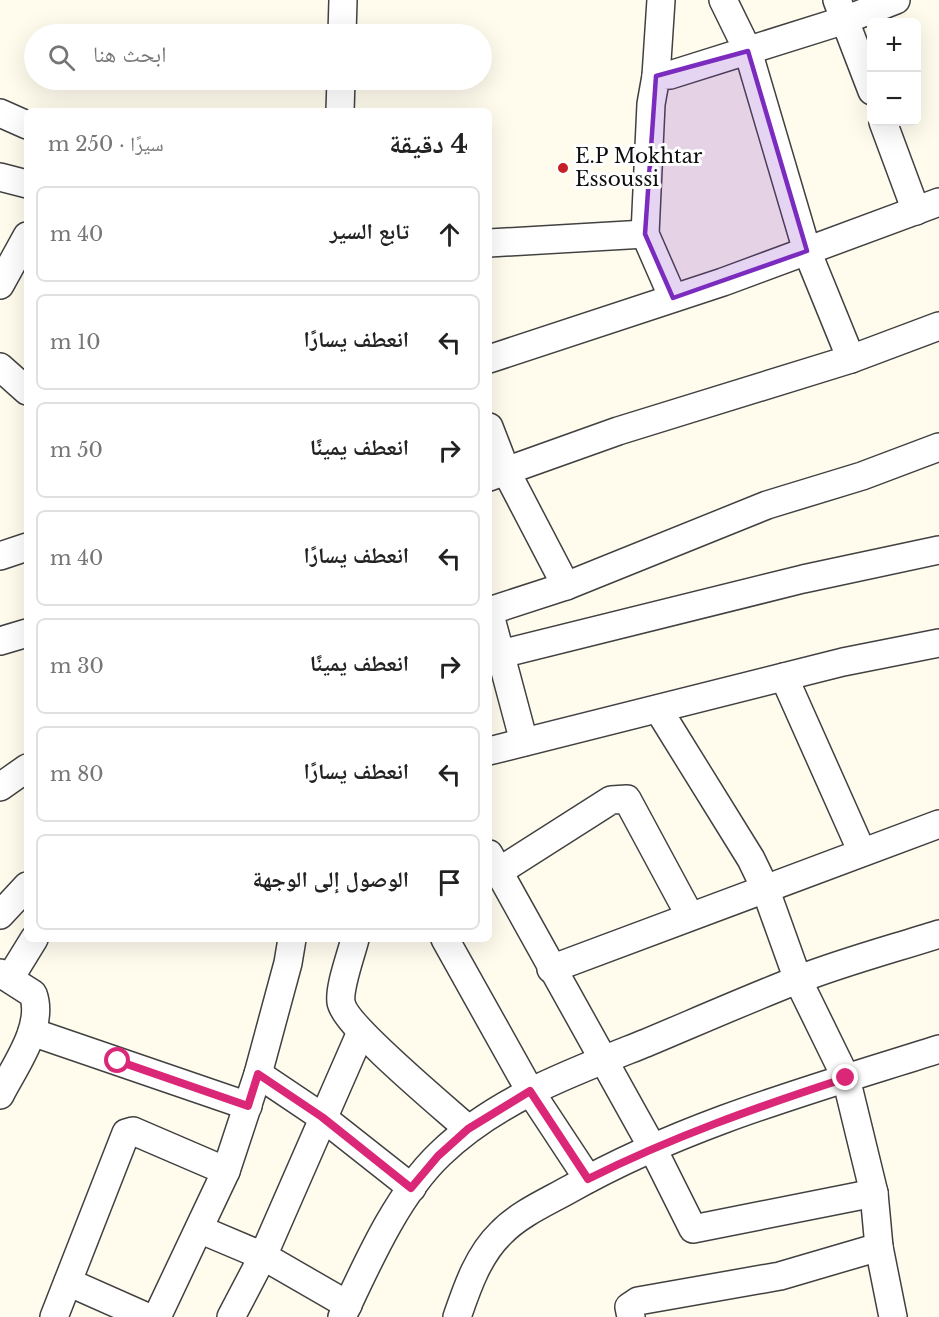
<!DOCTYPE html>
<html lang="ar">
<meta charset="utf-8">
<style>
body{margin:0;font-family:"Libre Baskerville","Noto Naskh Arabic",serif;background:#f6f6f6;color:#222;direction:rtl}
.controls{position:absolute;right:18px;top:18px;display:grid;overflow:hidden;border-radius:9px;box-shadow:0 6px 24px #0002}
.controls button{width:54px;height:54px;display:grid;place-items:center;padding:0;border:0;border-bottom:2px solid #e0e0e0;background:#fff;color:#222;font:30px sans-serif}
.stop{position:absolute;width:18px;height:18px;margin:-14px;border:4px solid #db2777;border-radius:50%;background:#fff}
.stop.end{background:#db2777;border-color:#fff;box-shadow:0 2px 6px #0008}
.list{margin:0;padding:0;list-style:none}
h2{display:flex;justify-content:space-between;align-items:center;height:78px;margin:0;padding:0 24px;font-size:26px}
h2 small{font-size:20px;font-weight:400;color:#767676}
.list li{display:grid;grid-template-columns:39px 1fr auto;gap:18px;align-items:center;box-sizing:border-box;height:96px;margin:0 12px 12px;padding:0 12px;border:2px solid #e0e0e0;border-radius:9px}
.list b{display:block;font-size:22px;white-space:nowrap}
.list em{font-size:20px;font-style:normal;color:#767676}
.icon{flex:none;width:33px;height:33px;fill:none;stroke:currentColor;stroke-width:2;stroke-linecap:round;stroke-linejoin:round}
.map{position:relative;flex:none;width:939px;height:1317px;overflow:hidden;direction:ltr}
.search{position:absolute;background:#fff;box-shadow:0 6px 24px #0002;left:24px;top:24px;width:468px;height:66px;display:flex;align-items:center;gap:15px;box-sizing:border-box;padding:0 21px;border-radius:33px;color:#767676;font-size:22px}
.panel{position:absolute;background:#fff;box-shadow:0 6px 24px #0002;left:24px;top:108px;width:468px;height:834px;border-radius:9px;direction:rtl}
.map>svg:first-child{display:block}
.lines{fill:none;stroke-linecap:round;stroke-linejoin:round}
.minor-casing{stroke:#414141;stroke-width:30}
.minor{stroke:#fff;stroke-width:27}
.route{stroke:#db2777;stroke-width:8}
.marked{fill:#7b2cbf;fill-opacity:0.2;stroke:#7b2cbf;stroke-width:4.5;stroke-linejoin:round}
.poi-dot{fill:#c51f27;stroke:#fff;stroke-width:2}
.labels{text-anchor:middle;dominant-baseline:central;stroke-width:6;stroke-linejoin:round;paint-order:stroke}
.poi-label{font-size:20px;fill:#0e0e0e;stroke:#fff;text-anchor:start}
</style>
<div class="map">
<svg width="939" height="1317" viewBox="0 0 939 1317">
<rect width="100%" height="100%" fill="#fffcee"/>
<g class="lines">
<g class="minor-casing">
<g id="minor">
<polyline points="723,0 748,51 807,251 851,359"/>
<polyline points="837,0 872,91"/>
<polyline points="342,34 343,0"/>
<polyline points="656,76 661,0"/>
<polyline points="340,111 341,80"/>
<polyline points="0,113 27,125"/>
<polyline points="883,122 916,211"/>
<polyline points="0,177 27,184"/>
<polyline points="489,243 645,234"/>
<polyline points="0,285 27,236"/>
<polyline points="673,298 645,234 651,104 656,76 670,75 845,20 896,0"/>
<polyline points="489,359 723,282 939,202"/>
<polyline points="0,367 27,391"/>
<polyline points="489,427 506,471 566,586"/>
<polyline points="489,477 618,431 851,359 939,326"/>
<polyline points="0,556 27,547"/>
<polyline points="0,641 27,633"/>
<polyline points="489,657 803,579 939,550"/>
<polyline points="784,677 862,852"/>
<polyline points="658,709 751,859 765,888 798,980 846,1078 874,1193 879,1247 893,1317"/>
<polyline points="524,742 489,611 566,586 767,505 862,476 939,447"/>
<polyline points="489,751 843,662 939,643"/>
<polyline points="0,787 27,768"/>
<polyline points="489,854 652,1147 693,1229 874,1193"/>
<polyline points="498,872 611,800 627,799 690,916"/>
<polyline points="0,915 27,886"/>
<path d="M 355,939 C 351,955 339,987 341,1002 C 344,1025 446,1109 468,1129"/>
<polyline points="445,939 530,1091 588,1179"/>
<polyline points="551,969 939,824"/>
<path d="M 0,973 L 33,994 C 45,1026 14,1067 0,1095"/>
<polyline points="10,978 34,939"/>
<polyline points="32,1032 248,1106"/>
<polyline points="258,1074 322,1117 412,1188"/>
<polyline points="199,1229 263,1256 348,1305"/>
<polyline points="68,1282 147,1317"/>
<polyline points="54,1317 126,1133 133,1131 226,1171"/>
<polyline points="157,1317 226,1171 258,1074 288,963 292,939"/>
<polyline points="231,1317 263,1256 361,1032"/>
<path d="M 342,1317 C 367,1264 397,1195 440,1154 C 497,1099 573,1072 646,1043 C 696,1022 746,1000 797,980 C 843,962 892,949 939,934"/>
<path d="M 457,1317 C 467,1288 478,1255 501,1233 C 519,1214 547,1202 570,1189 C 685,1124 813,1089 939,1049"/>
<polyline points="631,1317 629,1307 638,1301 780,1276 879,1247"/>
</g>
</g>
<use href="#minor" class="minor"/>
</g>
<g class="lines">
<path class="route" d="M 118,1061 L 248,1106 L 258,1074 L 322,1117 L 411,1188 L 438,1156 L 468,1129 L 530,1091 L 588,1179 C 672,1137 757,1107 846,1078"/>
</g>
<path class="marked" d="M 748,51 L 807,251 L 673,298 L 645,234 L 656,76 Z"/>
<circle class="poi-dot" cx="563" cy="168" r="6"/>
<g class="labels">
<g class="poi-label">
<text x="575" y="156">E.P Mokhtar<tspan x="575" dy="23">Essoussi</tspan></text>
</g>
</g>
</svg>
<div class="controls">
<button>+</button>
<button>−</button>
</div>
<div class="stop" style="left:118px;top:1061px"></div>
<div class="stop end" style="left:846px;top:1078px"></div>
<div class="search"><svg class="icon" aria-label="search" viewBox="0 0 24 24"><circle cx="10" cy="10" r="6"/><path d="M15 15l6 6"/></svg>ابحث هنا</div>
<section class="panel">
<h2>4 دقيقة<small>سيرًا · 250 m</small></h2>
<ul class="list">
<li><svg class="icon" aria-label="ahead" viewBox="0 0 24 24"><path d="M12 20V5M6 11l6-6 6 6"/></svg><div><b>تابع السير</b></div><em>40 m</em></li>
<li><svg class="icon" aria-label="left" viewBox="0 0 24 24"><path d="M17 20v-9H6M10 6l-5 5 5 5"/></svg><div><b>انعطف يسارًا</b></div><em>10 m</em></li>
<li><svg class="icon" aria-label="right" viewBox="0 0 24 24"><path d="M7 20v-9h11M14 6l5 5-5 5"/></svg><div><b>انعطف يمينًا</b></div><em>50 m</em></li>
<li><svg class="icon" aria-label="left" viewBox="0 0 24 24"><path d="M17 20v-9H6M10 6l-5 5 5 5"/></svg><div><b>انعطف يسارًا</b></div><em>40 m</em></li>
<li><svg class="icon" aria-label="right" viewBox="0 0 24 24"><path d="M7 20v-9h11M14 6l5 5-5 5"/></svg><div><b>انعطف يمينًا</b></div><em>30 m</em></li>
<li><svg class="icon" aria-label="left" viewBox="0 0 24 24"><path d="M17 20v-9H6M10 6l-5 5 5 5"/></svg><div><b>انعطف يسارًا</b></div><em>80 m</em></li>
<li><svg class="icon" aria-label="arrive" viewBox="0 0 24 24"><path d="M6 21V4h12l-3 4 3 4H6"/></svg><div><b>الوصول إلى الوجهة</b></div></li>
</ul>
</section>
</div>
